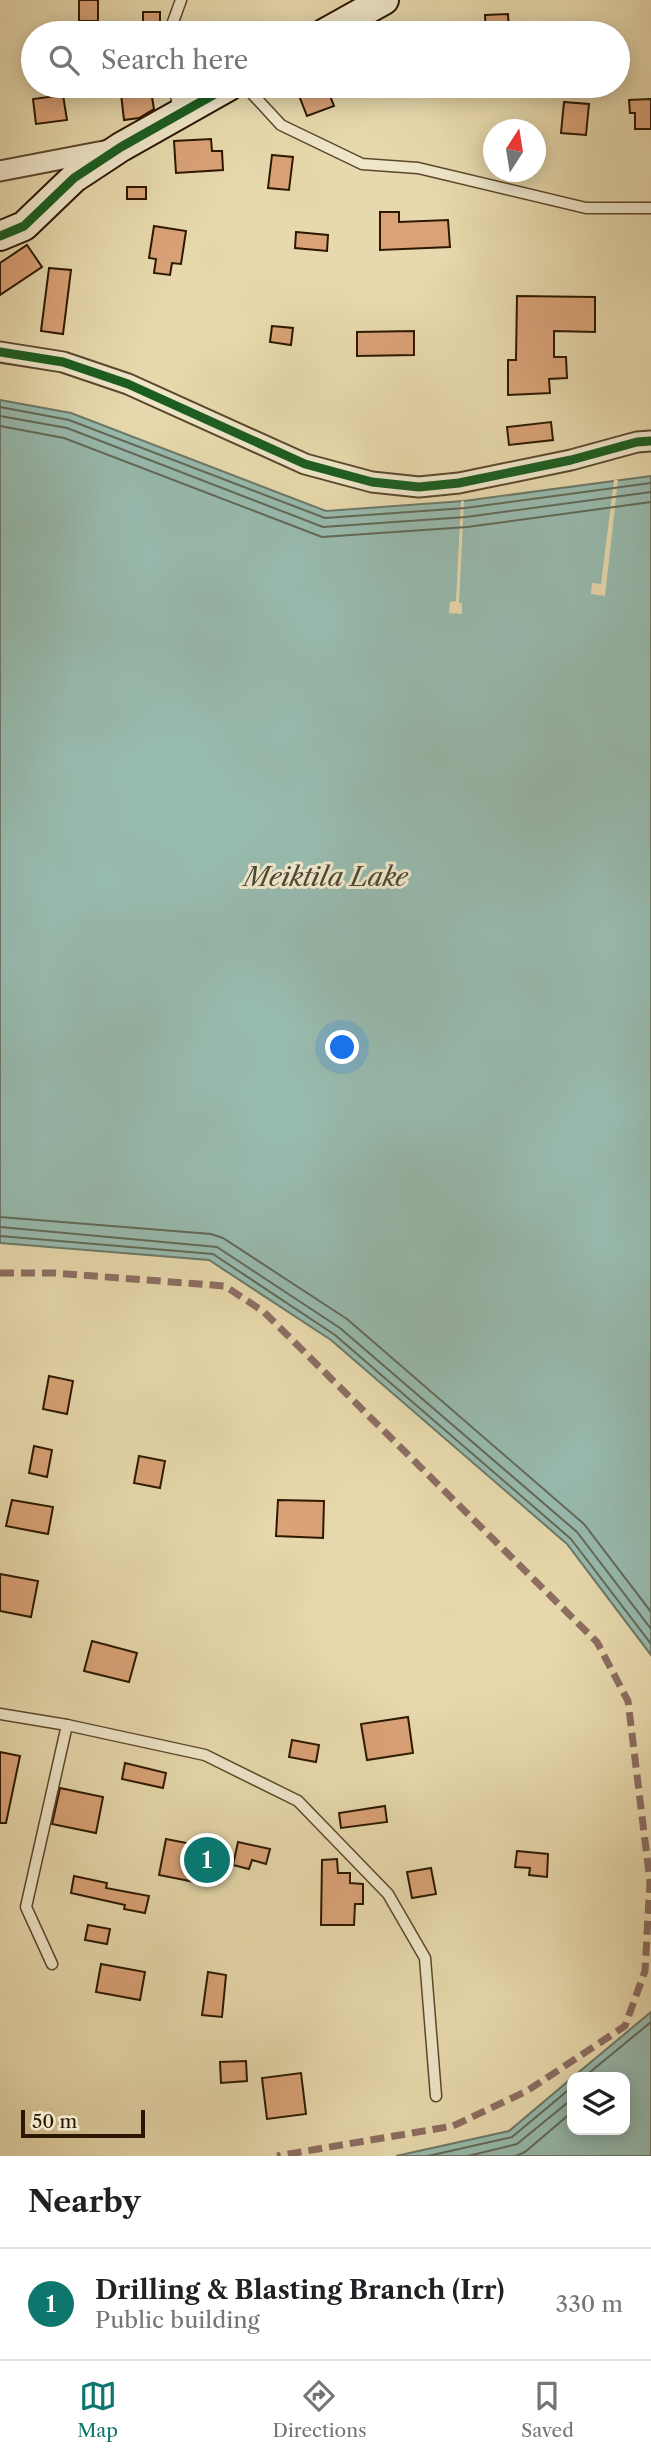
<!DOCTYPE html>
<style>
body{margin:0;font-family:"Libre Caslon Text",serif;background:#f6f6f6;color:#202124}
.controls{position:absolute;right:21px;bottom:21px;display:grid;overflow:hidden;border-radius:14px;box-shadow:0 4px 18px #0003}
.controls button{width:63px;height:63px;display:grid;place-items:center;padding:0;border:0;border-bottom:2px solid #e0e0e0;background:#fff;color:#202124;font:35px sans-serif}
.compass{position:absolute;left:483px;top:119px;width:63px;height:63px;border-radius:50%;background:#fff;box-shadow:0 4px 18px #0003;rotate:12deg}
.scale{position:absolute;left:21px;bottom:18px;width:124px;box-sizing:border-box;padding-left:7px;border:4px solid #2c1800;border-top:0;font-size:19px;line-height:24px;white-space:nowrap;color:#2c1800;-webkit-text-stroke:5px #efe6ca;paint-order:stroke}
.you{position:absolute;left:343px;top:1048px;width:24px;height:24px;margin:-18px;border:5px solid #fff;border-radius:50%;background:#1a73e8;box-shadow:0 0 0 10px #1a73e833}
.badge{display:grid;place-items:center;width:46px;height:46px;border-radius:50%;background:#0f766e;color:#fff;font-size:23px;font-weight:700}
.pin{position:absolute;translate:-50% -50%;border:4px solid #fff;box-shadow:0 2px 7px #0006}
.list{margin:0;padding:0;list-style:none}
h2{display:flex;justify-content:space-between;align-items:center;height:91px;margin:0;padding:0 28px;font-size:30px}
h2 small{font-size:23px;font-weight:400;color:#757577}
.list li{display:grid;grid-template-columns:46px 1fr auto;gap:21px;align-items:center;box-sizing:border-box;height:112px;padding:0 28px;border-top:2px solid #e0e0e0}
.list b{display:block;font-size:26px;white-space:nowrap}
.list p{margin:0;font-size:23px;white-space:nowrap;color:#757577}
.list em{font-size:23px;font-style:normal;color:#757577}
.icon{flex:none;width:38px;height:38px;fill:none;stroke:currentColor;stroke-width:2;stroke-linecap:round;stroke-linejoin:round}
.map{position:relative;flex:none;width:651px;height:2156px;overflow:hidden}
.search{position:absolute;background:#fff;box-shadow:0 4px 18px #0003;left:21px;right:21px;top:21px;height:77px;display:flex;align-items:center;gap:18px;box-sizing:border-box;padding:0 24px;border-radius:38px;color:#757577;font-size:26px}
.sheet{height:203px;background:#fff}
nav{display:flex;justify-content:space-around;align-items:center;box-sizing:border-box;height:98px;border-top:2px solid #e0e0e0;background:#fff;font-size:19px;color:#757577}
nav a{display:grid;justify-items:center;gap:4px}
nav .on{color:#0f766e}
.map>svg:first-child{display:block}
.water{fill:#97baae;stroke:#6c7968;stroke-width:2}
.pier{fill:#e7d9ad}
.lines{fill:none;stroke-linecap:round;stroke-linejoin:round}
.shore{stroke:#626957;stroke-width:2}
.building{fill:#daa277;stroke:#2c1800;stroke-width:2}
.lane-casing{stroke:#5b482b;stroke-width:13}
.street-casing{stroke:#5b482b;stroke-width:23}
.secondary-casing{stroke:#2c1800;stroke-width:32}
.lane{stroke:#efe6ca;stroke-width:10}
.street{stroke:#efe6ca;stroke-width:19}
.secondary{stroke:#efe6ca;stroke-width:28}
.quiet{stroke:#8d6e63;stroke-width:7;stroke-dasharray:14 7;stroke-linecap:butt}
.cycleway-casing{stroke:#efe6ca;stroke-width:13}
.cycleway{stroke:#1b5e20;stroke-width:9}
.labels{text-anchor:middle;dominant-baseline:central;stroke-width:6;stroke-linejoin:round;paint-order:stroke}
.water-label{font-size:26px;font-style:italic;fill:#4c4934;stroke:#efe6ca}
</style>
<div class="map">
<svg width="651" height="2156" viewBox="0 0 651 2156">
<rect width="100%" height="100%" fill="#e7d9ad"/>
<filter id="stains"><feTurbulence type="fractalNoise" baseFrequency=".00286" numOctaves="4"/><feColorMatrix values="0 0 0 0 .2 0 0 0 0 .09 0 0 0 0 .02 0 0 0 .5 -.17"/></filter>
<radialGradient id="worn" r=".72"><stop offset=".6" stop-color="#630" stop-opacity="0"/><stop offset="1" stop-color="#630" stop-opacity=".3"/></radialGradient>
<g class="water">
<polygon points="0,400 71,413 326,511 464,501 651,476 651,1655 567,1544 331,1340 209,1260 0,1243"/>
<polygon points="651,2012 651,2156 396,2156 509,2131 572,2078 572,2130 625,2130 625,2077 573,2077"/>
</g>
<g class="pier">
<polygon points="614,480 618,480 605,596 591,594 592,583 601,584"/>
<polygon points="461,501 464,501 459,603 462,603 462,614 449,613 450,602 456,601"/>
</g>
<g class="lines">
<g class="shore">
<polyline points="0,407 69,420 325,518 465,508 651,483"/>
<polyline points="0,416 67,428 323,527 466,517 651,492"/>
<polyline points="0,426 64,438 322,537 467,527 651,502"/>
<polyline points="0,1217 211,1234 223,1238 347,1319 584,1524 651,1612"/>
<polyline points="0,1227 217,1247 340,1328 577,1532 651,1629"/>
<polyline points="0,1236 213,1254 335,1335 571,1539 651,1644"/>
<polyline points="584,2077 651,2022"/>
<polyline points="428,2156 512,2137 572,2087"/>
<polyline points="468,2156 517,2144 572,2099"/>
<polyline points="516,2156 525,2152 572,2112"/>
</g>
</g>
<g class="building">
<rect x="79" y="0" width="19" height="21"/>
<rect x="143" y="12" width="17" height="21"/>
<polygon points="508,14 509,32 486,33 485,15"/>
<polygon points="303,86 326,86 334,106 307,116 296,88"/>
<polygon points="151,91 154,109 139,118 124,120 121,94"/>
<polygon points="63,95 67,120 36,124 33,99"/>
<polygon points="651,99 651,129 635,129 635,113 630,113 629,100"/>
<polygon points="564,102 589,104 586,135 561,133"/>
<polygon points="211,139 212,151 222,151 223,170 176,173 174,141"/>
<polygon points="272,155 293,157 289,190 268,188"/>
<rect x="127" y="187" width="19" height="12"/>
<polygon points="380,212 399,212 399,222 448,220 450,247 380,250"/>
<polygon points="154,226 186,231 181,264 172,263 170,275 154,273 156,259 149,258"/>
<polygon points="296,232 328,235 327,251 295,248"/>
<polygon points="27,245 42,267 0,295 0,263"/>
<polygon points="49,268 71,270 63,334 41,331"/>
<polygon points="517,296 595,297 595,332 554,331 554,357 566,357 567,378 549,379 550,393 508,395 508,360 516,360"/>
<polygon points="272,326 293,328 291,345 270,342"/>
<polygon points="414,331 414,355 357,356 357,332"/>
<polygon points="551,422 553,440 509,445 507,427"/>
<polygon points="49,1376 73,1381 67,1414 43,1409"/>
<polygon points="34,1446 52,1450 47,1477 29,1473"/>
<polygon points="139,1456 165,1461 160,1488 134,1483"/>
<polygon points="12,1500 53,1507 48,1534 6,1526"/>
<polygon points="278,1500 324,1501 323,1538 276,1536"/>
<polygon points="0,1574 38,1581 31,1617 0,1611"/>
<polygon points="92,1641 137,1653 129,1682 84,1671"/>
<polygon points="408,1717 413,1753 367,1760 361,1724"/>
<polygon points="292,1740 319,1745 316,1762 289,1757"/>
<polygon points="0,1752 20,1756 6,1823 0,1823"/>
<polygon points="125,1763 166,1773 163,1788 122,1779"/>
<polygon points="60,1788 103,1797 96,1833 52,1824"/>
<polygon points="385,1806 387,1822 341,1828 339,1813"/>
<polygon points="166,1839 212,1848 205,1884 159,1875"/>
<polygon points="238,1842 270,1849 266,1864 252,1860 249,1869 233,1865"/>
<polygon points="517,1851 548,1854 547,1877 529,1875 530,1868 515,1867"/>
<polygon points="337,1859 338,1873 350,1873 350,1883 363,1884 363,1904 355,1904 354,1925 321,1925 322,1860"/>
<polygon points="431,1868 436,1894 412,1898 407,1872"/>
<polygon points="74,1876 107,1883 106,1888 149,1896 145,1913 124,1909 125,1905 71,1893"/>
<polygon points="88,1925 110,1929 107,1944 85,1940"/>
<polygon points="101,1964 145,1972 140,2000 96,1992"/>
<polygon points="208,1972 226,1975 222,2017 202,2015"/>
<polygon points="246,2061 247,2081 221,2083 220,2062"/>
<polygon points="301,2073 306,2114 267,2119 262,2078"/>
</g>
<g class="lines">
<g class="lane-casing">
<g id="lane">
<polyline points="169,33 181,0"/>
<polyline points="175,86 178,110"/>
<polyline points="245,86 281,125 362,164 418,168 586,208 651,208"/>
<polyline points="0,1714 67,1725 205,1755 298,1801 388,1894 425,1958 436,2096"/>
<polyline points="52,1964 26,1907 67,1725"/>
</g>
</g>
<g class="street-casing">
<g id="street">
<polyline points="0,171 109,150"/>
<polyline points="0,352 63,362 128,384 305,464 372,482 419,487 459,483 571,460 637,442 651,441"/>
</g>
</g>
<g class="secondary-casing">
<g id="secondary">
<polyline points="325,33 384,0"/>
<polyline points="0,236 24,226 74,178 121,147 229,86"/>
</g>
</g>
<use href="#lane" class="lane"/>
<use href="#street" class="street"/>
<use href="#secondary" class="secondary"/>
<polyline class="quiet" points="0,1273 54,1273 225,1286 264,1312 597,1642 628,1701 650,1882 645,1971 625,2026 527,2091 453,2126 277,2156"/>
<g class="cycleway-casing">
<g id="cycleway">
<polyline points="0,236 24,226 74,178 121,147 229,86"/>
<polyline points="0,352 63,362 128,384 305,464 372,482 419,487 459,483 571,460 637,442 651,441"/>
</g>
</g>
<use href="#cycleway" class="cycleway"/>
</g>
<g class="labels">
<g class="water-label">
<text x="326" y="877">Meiktila Lake</text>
</g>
</g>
<rect width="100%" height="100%" filter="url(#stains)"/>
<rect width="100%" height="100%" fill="url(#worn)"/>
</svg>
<div class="controls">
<button><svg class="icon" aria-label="layers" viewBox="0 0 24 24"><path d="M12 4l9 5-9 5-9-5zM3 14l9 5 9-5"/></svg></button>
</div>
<svg class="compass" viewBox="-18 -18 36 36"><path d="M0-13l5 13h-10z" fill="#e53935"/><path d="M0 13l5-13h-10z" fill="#757577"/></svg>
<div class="scale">50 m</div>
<div class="you"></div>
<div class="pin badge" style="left:207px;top:1860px">1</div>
<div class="search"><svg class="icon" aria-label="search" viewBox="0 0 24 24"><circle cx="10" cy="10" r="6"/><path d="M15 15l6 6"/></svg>Search here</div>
</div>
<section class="sheet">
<h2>Nearby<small></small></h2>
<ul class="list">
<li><span class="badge">1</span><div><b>Drilling &amp; Blasting Branch (Irr)</b><p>Public building</p></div><em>330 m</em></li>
</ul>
</section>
<nav>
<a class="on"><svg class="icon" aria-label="map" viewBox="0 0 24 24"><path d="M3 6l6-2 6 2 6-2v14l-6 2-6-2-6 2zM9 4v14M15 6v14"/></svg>Map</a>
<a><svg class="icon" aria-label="directions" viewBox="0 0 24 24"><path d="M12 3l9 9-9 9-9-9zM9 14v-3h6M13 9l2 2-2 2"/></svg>Directions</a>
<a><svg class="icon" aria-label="saved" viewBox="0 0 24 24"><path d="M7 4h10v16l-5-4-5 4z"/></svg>Saved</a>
</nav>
